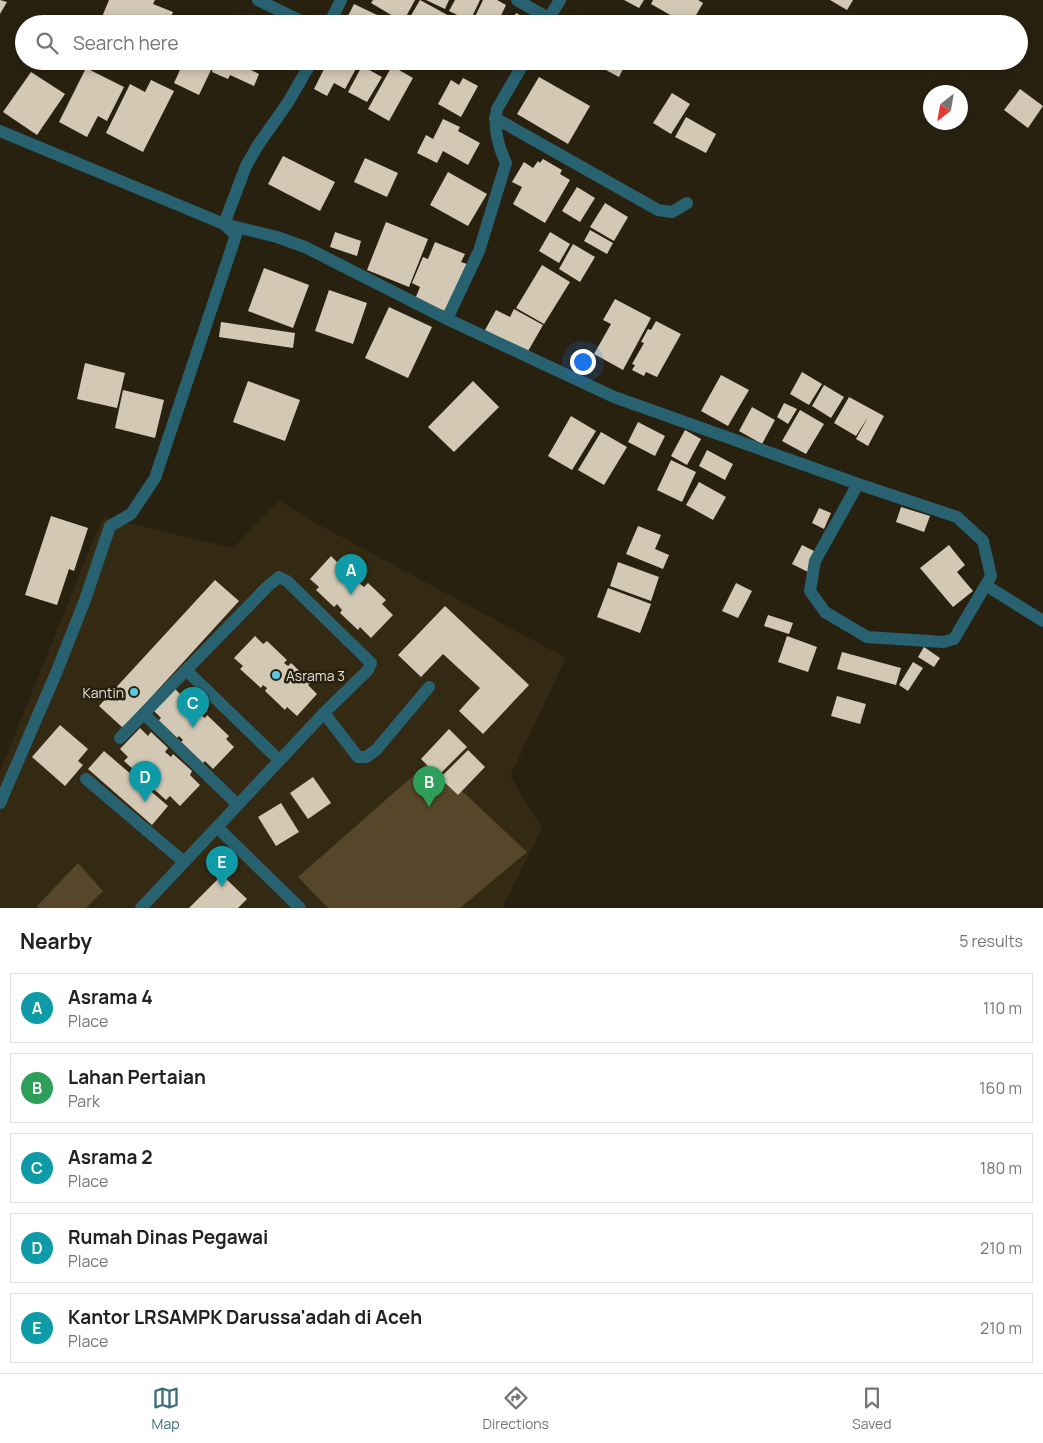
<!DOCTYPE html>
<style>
body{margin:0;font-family:Manrope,sans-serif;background:#f6f6f6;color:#222}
.compass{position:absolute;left:923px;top:85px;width:45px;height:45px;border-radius:50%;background:#fff;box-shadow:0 2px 8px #0003;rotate:211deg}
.you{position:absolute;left:582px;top:361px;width:18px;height:18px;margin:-12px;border:4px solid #fff;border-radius:50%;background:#1a73e8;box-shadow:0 0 0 8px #1a73e833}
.badge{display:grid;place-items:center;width:32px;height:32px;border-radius:50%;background:#3b6d79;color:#fff;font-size:16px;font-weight:700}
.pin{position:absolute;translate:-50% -41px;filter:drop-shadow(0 1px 2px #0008)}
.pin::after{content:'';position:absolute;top:26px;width:18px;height:15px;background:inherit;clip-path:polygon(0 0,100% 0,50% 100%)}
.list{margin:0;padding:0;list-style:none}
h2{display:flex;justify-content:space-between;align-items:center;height:65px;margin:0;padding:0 20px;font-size:21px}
h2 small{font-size:16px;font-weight:400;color:#767676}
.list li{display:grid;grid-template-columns:32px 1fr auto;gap:15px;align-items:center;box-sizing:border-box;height:70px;margin:0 10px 10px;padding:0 10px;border:1px solid #e0e0e0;border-radius:0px}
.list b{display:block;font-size:19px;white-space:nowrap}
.list p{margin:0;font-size:16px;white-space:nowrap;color:#767676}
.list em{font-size:16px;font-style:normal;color:#767676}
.icon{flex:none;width:28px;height:28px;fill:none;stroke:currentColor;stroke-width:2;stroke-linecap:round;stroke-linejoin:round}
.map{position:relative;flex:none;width:1043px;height:908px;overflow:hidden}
.search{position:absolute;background:#fff;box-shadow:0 2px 8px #0003;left:15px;right:15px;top:15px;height:55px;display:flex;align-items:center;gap:12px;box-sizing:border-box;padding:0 18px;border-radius:28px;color:#767676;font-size:19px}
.sheet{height:465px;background:#fff}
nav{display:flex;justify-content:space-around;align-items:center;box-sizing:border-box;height:70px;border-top:1px solid #e0e0e0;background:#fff;font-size:14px;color:#767676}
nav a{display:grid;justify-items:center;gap:2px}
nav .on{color:#3b6d79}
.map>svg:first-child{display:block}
.built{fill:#342912}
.green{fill:#56472a}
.building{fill:#d3c8b4}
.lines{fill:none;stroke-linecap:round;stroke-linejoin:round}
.minor{stroke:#28616f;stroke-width:12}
.poi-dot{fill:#59c8e4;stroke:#292110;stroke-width:2}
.labels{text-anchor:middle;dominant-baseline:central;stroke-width:5;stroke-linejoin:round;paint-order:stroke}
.poi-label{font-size:14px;fill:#e6e1d6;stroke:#292110;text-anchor:start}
</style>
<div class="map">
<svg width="1043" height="908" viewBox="0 0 1043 908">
<rect width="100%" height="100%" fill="#292110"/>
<polygon class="built" points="279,500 301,515 566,658 510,776 542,828 502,908 0,908 0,771 103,517 233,548"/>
<g class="green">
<polygon points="430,761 527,852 460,908 328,908 298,877"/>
<polygon points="78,863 103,891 86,908 38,908 37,906"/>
</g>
<g class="building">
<polygon points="0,0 7,2 0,14"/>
<polygon points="109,0 155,0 153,4 173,12 168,24 99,24"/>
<polygon points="373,0 415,0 403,22 371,3"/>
<polygon points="420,0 464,24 406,24"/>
<polygon points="426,0 449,0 445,9"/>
<polygon points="455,0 480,0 470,21 449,11"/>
<polygon points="483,0 497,0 506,5 497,24 472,23"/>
<polygon points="624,0 644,0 639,8"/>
<polygon points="653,0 698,0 703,3 691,24 686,24 651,4"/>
<polygon points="830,0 853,0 847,10"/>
<polygon points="354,4 396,24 344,24"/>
<polygon points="516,13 537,24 511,24"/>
<polygon points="609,15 623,24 603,24"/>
<polygon points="644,18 654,24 640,24"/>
<polygon points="133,61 153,61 150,68"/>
<polygon points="184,61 192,61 211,70 199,95 174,83"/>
<polygon points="215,61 261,61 256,70 250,67 249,69 259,74 254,86 230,75 228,79 212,72"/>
<polygon points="328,61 359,63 345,89 334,83 327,96 314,89"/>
<polygon points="589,61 627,61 619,77"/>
<polygon points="362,66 382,77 367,102 348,92"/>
<polygon points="392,66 413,78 389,121 368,109"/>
<polygon points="86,68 124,87 107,121 98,116 87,137 59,122"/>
<polygon points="31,72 65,94 37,135 3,112"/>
<polygon points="539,77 590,106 568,144 517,114"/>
<polygon points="463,78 478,86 461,117 438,104 451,80 459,85"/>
<polygon points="151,80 174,91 143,152 106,133 130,84 145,92"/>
<polygon points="1020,89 1043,106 1028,128 1004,110"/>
<polygon points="672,93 690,104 671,134 653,123"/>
<polygon points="686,117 716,134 706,153 675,137"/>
<polygon points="443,119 460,127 458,131 480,143 468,165 443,151 437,163 417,153 426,135 433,139"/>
<polygon points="283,156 335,182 320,211 268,184"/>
<polygon points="365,158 398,173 387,197 354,182"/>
<polygon points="543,159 562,170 560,174 570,180 545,223 513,204 522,187 512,182 524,162 533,168 538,161 540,163"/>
<polygon points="448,172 487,194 468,226 430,205"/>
<polygon points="577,187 595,198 580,222 562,211"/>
<polygon points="605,203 628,217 614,241 590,227"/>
<polygon points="386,222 428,239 409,287 367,270"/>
<polygon points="590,230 613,243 607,254 584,241"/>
<polygon points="335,232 361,241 357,256 330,247"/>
<polygon points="550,232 570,244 559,263 539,251"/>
<polygon points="435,242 465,254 461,262 470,265 445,311 415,299 420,287 412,283 423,257 428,259"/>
<polygon points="573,244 595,257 580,282 559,269"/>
<polygon points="542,265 570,282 544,324 516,308"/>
<polygon points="264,268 309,285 293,328 248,311"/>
<polygon points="329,290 367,303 353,344 315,331"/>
<polygon points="615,299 651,318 623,370 594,354 611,324 603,320"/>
<polygon points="389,307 432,327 408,378 365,358"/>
<polygon points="514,309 543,325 527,353 485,330 496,310 510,317"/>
<polygon points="656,321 681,334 657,377 646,372 644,376 632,370 635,365 632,364 644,343 641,342 648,329 651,330"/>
<polygon points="221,322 295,333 293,348 219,337"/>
<polygon points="85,363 125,373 117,408 77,399"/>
<polygon points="802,372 822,384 809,405 790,394"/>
<polygon points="721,375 749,390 728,426 701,411"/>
<polygon points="248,381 300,400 285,441 233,422"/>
<polygon points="473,381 499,407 454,452 428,427"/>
<polygon points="824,385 844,397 831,418 812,406"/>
<polygon points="123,390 164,400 155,438 115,428"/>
<polygon points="849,397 884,416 868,446 856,439 868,417 856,436 834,423"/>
<polygon points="784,403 797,409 788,424 777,417"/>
<polygon points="752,407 775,420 762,444 739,431"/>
<polygon points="800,410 824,424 806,454 782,441"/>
<polygon points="571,416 596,431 572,470 548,456"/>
<polygon points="638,422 665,436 655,456 628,442"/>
<polygon points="685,430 701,439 687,465 671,456"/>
<polygon points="601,432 627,447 604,485 578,470"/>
<polygon points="707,450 733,464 725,480 699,466"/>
<polygon points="671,460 696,472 682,502 657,490"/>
<polygon points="699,482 726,497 713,520 686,505"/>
<polygon points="901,507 930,516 924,532 896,522"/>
<polygon points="819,508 831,513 824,529 812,523"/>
<polygon points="51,516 88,528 74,571 69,569 57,605 25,595"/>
<polygon points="638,526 661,535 655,549 669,555 663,569 626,554"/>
<polygon points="802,545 818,553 808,572 792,564"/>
<polygon points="949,545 965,565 957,572 973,591 953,607 920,568"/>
<polygon points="331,556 340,565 344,561 362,577 358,582 364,587 368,583 386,600 382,604 393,615 371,638 360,627 358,630 340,613 342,610 337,604 334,607 316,590 319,587 310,579"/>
<polygon points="618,562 659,577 651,601 610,586"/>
<polygon points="215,580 239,601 123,728 99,706"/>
<polygon points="736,583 752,591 738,618 722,611"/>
<polygon points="608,588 651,604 640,633 597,617"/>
<polygon points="445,606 529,685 483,734 459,711 480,688 443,654 421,677 398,655"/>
<polygon points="768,615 793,623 789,634 764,626"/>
<polygon points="255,636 263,644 267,641 287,660 284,663 288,666 291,663 311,682 308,685 317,694 297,716 287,707 285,710 265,691 267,688 263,685 261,688 240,669 243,666 234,658"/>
<polygon points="787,636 817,647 808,672 778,662"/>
<polygon points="924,647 940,658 934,667 918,657"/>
<polygon points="842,652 901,668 896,685 837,669"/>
<polygon points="913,662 923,668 908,691 899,685"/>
<polygon points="174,688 182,696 185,693 203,711 200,714 205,718 207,715 229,736 226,739 234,747 213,769 205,761 202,764 180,743 183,740 179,736 176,739 158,721 161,718 153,710"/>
<polygon points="837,696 866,704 860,724 831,716"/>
<polygon points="60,725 88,749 78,761 83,765 65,786 32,757"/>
<polygon points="140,728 148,736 151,732 168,748 165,752 171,757 173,754 192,771 190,775 200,785 180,806 170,796 166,800 147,783 151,778 145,773 142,777 124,761 128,757 120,749"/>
<polygon points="449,729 467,747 438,776 421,759"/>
<polygon points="468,750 485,767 458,795 440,778"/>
<polygon points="104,751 168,806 152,825 88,769"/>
<polygon points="313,777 331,803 308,819 290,793"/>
<polygon points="281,803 299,832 276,846 258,817"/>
<polygon points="222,875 247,899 238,908 189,908"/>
</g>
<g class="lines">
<g class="minor">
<polyline points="258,0 307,24"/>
<polyline points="517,0 548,18"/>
<polyline points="329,24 341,0"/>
<polyline points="545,24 560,0"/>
<polyline points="495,118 658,210 672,212 687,203"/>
<polyline points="0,131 224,224 277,237 305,247 447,319 614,397 858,484 957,517 983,541 991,576 954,639 943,642 867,637 825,612 810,591 815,561 858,484"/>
<path d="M 447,319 L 479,251 L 506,163 C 498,146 493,128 497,109 L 525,61"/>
<polyline points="987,586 1043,621"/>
<polyline points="186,670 279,760"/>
<polyline points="324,713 358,757 366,757 376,750 429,687"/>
<polyline points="144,714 237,804"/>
<polyline points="120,738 267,587 279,577 287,581 371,663 368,670 324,713 141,908"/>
<polyline points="86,779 184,862"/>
<polyline points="0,803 57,671 85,600 110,526 131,514 155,478 236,235 224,224 246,166 258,145 287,104 312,61"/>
<polyline points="217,827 300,908"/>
</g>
</g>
<g class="poi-dot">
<circle cx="276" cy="675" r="5"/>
<circle cx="134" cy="692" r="5"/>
</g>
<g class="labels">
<g class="poi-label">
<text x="286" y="675">Asrama 3</text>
<text x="124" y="692" text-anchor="end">Kantin</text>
</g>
</g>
</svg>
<svg class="compass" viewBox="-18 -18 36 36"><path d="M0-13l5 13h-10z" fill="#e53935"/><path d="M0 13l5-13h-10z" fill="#767676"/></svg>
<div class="you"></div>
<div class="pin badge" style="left:351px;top:595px;background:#0f9aa8">A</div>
<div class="pin badge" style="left:429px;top:807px;background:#2e9e5b">B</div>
<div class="pin badge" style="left:193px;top:728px;background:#0f9aa8">C</div>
<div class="pin badge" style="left:145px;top:802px;background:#0f9aa8">D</div>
<div class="pin badge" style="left:222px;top:887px;background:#0f9aa8">E</div>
<div class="search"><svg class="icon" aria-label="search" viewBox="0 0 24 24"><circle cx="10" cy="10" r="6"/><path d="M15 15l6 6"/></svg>Search here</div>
</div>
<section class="sheet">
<h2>Nearby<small>5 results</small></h2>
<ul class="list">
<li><span class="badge" style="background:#0f9aa8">A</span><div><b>Asrama 4</b><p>Place</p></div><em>110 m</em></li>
<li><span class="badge" style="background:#2e9e5b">B</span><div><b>Lahan Pertaian</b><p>Park</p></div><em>160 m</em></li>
<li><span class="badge" style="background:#0f9aa8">C</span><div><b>Asrama 2</b><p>Place</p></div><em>180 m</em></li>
<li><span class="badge" style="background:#0f9aa8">D</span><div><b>Rumah Dinas Pegawai</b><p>Place</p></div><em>210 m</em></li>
<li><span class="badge" style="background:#0f9aa8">E</span><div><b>Kantor LRSAMPK Darussa'adah di Aceh</b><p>Place</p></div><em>210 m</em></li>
</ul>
</section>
<nav>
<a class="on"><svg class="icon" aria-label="map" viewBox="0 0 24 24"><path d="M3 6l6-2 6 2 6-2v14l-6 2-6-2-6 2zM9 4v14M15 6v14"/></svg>Map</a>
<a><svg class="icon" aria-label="directions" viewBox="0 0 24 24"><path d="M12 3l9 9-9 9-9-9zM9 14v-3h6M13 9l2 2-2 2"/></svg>Directions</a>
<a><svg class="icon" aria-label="saved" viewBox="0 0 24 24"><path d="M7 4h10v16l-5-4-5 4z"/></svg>Saved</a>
</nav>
